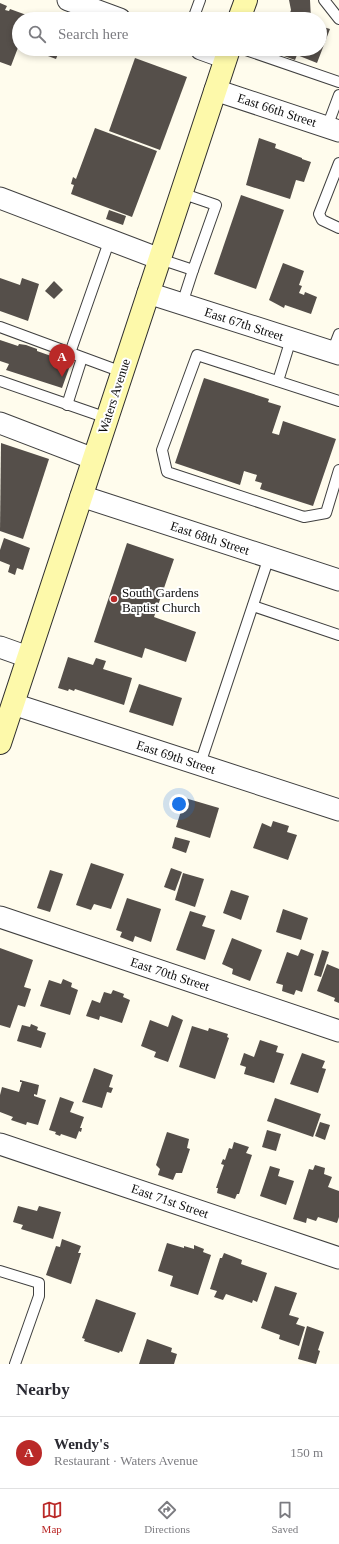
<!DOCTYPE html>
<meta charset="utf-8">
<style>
body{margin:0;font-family:"Times New Roman",serif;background:#f7f7f7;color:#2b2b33}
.you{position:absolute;left:179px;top:804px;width:14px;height:14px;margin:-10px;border:3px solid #fff;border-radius:50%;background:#1a73e8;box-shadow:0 0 0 6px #1a73e833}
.badge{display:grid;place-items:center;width:26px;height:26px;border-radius:50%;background:#ba2928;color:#fff;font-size:13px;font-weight:700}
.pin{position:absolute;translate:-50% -33px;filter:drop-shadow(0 1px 2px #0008)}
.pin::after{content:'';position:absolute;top:21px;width:14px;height:12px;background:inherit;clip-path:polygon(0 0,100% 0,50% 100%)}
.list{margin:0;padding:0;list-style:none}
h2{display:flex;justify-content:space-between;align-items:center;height:52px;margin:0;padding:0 16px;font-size:17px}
h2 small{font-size:13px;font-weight:400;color:#7c7c81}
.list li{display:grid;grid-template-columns:26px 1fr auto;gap:12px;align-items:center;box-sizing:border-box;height:72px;padding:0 16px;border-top:1px solid #e1e1e2}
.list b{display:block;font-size:15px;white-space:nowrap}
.list p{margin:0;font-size:13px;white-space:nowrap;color:#7c7c81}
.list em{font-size:13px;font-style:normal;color:#7c7c81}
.icon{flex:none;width:22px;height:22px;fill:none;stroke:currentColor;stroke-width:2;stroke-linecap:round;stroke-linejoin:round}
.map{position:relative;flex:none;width:339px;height:1364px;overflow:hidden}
.search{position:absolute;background:#fff;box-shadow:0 2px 6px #0003;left:12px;right:12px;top:12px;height:44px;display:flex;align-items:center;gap:10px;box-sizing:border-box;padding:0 14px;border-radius:22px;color:#7c7c81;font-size:15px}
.sheet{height:124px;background:#fff}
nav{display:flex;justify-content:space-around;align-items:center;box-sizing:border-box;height:56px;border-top:1px solid #e1e1e2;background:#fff;font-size:11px;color:#7c7c81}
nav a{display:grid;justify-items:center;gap:2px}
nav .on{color:#ba2928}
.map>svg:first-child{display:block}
.building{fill:#554f4a}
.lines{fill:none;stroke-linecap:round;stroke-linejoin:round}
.lane-casing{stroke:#404040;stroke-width:12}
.street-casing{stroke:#404040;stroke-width:23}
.secondary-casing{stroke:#2f2f2f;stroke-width:24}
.lane{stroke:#fff;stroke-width:10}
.street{stroke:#fff;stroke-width:21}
.secondary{stroke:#fdf9aa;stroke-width:22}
.poi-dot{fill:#ba2928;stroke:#fff;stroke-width:1.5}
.labels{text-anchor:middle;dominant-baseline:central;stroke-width:4;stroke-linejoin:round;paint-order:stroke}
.street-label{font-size:13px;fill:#0d0d0d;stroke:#fff}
.poi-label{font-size:13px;fill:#0d0d0d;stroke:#fff;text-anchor:start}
</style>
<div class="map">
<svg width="339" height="1364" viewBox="0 0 339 1364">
<rect width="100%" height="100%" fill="#fffced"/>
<g class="building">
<polygon points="289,0 310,0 311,19 280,19 282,13 289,16 291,10"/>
<polygon points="0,3 7,6 5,10 9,11 10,9 32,17 31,19 19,19 19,45 11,66 0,62"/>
<polygon points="320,26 330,29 317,63 297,55 295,60 281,55 282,51 278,49 320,49"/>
<polygon points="29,49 60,49 56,59"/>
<polygon points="135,58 187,77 160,150 109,131"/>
<polygon points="95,128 157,151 132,217 71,194 74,185 71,184 73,177 76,179"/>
<polygon points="259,138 276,144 275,148 302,158 302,159 311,162 304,182 296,180 290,199 246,185"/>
<polygon points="241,195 284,210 256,289 214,274"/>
<polygon points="109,210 126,216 123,225 106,219"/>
<polygon points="283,263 304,271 299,285 302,286 299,293 304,295 305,292 317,297 311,314 285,305 284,308 269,300"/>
<polygon points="0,278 20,285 22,278 39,284 28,321 0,311"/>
<polygon points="54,281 63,290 54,299 45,291"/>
<polygon points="0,340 18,346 19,344 26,345 37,349 37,351 71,363 62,388 6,370 9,364 0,361"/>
<polygon points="204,378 269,399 268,402 281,406 272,433 279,435 283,421 336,439 313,506 260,489 262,483 255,481 257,475 244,471 240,485 175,463"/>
<polygon points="1,443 49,459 23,539 0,531"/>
<polygon points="4,538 30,548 23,570 17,568 15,575 8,572 10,565 0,561 0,550"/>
<polygon points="127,543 174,559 154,617 196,632 186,662 145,648 142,658 94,642"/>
<polygon points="68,657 93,665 96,658 106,661 103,669 132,678 124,705 75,689 74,691 69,689 68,691 58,688"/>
<polygon points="139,684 182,698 173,726 129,712"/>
<polygon points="185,798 219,808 210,838 176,827"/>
<polygon points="273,821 289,826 287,832 297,835 288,860 253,848 262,823 271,827"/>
<polygon points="175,837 190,841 186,853 172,848"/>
<polygon points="91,863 124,874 111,909 94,904 91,910 76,905"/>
<polygon points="171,868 182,872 175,891 164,887"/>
<polygon points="50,870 63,874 50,912 37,908"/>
<polygon points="183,873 204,879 195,907 175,900"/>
<polygon points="231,890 249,896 241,920 223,913"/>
<polygon points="127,898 161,909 151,942 135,936 133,942 120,937 122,932 116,930"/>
<polygon points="283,909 308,918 301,940 276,932"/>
<polygon points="190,911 206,916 202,926 215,930 205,960 176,950"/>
<polygon points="232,938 262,950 250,981 232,974 233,969 222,964"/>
<polygon points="0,948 33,960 24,987 31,989 25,1007 18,1005 10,1028 0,1025"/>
<polygon points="301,949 314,954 302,992 296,990 294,995 282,991 283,985 276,983 287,952 298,956"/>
<polygon points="322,950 329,952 321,977 314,975"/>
<polygon points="327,964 339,969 339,1003 334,1001 335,998 317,991"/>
<polygon points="63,979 72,983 71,987 78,990 70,1015 40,1006 49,980 61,984"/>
<polygon points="113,990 124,994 123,997 130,1000 122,1023 100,1016 99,1020 86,1016 92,1000 100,1003 104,992 111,994"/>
<polygon points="172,1015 183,1020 168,1062 154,1057 156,1052 141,1046 150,1020 168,1027"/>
<polygon points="31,1024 38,1027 37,1030 46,1033 41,1048 17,1041 22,1025 30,1027"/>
<polygon points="192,1026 208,1031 209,1028 228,1034 227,1037 229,1038 215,1079 179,1067"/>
<polygon points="260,1040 278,1046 276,1052 284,1054 274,1083 244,1074 246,1067 240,1065 244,1053 254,1057"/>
<polygon points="302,1053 325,1061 322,1068 326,1069 318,1093 290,1084"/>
<polygon points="94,1068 113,1075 109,1087 113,1088 111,1093 107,1092 102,1108 82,1102"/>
<polygon points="20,1080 39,1085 37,1095 34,1094 34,1096 46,1100 38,1125 27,1122 26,1125 11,1120 13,1117 0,1112 0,1095 2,1087 19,1092 22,1082 20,1082"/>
<polygon points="60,1097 74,1102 70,1112 84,1117 80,1128 82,1128 81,1132 79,1131 76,1139 61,1134 60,1136 55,1134 56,1132 49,1130"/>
<polygon points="275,1098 321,1114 313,1137 267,1121"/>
<polygon points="320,1122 330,1125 325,1140 315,1136"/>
<polygon points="267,1130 281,1134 276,1151 262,1147"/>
<polygon points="167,1132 189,1139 187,1148 190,1149 182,1173 176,1173 173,1180 158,1175 160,1169 156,1165"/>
<polygon points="234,1142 249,1147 246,1153 252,1155 239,1194 237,1194 235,1199 217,1193 218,1188 216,1188 224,1165 221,1164 223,1159 225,1160 229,1148 232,1149"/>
<polygon points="315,1165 325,1168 324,1174 332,1177 328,1187 339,1191 339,1217 337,1223 318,1217 316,1221 307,1218 306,1223 293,1219 309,1169 313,1170"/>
<polygon points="270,1166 280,1169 278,1176 294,1181 286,1205 260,1196"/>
<polygon points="18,1206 37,1211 39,1206 61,1212 53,1239 21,1229 23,1225 13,1222"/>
<polygon points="62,1239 81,1246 78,1253 81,1253 71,1284 46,1275 56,1246 60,1247"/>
<polygon points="167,1243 184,1248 184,1246 194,1249 194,1245 204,1249 203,1252 211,1255 198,1295 170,1286 173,1276 158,1271"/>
<polygon points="224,1253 242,1260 241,1264 267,1273 257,1302 253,1300 252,1303 226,1294 223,1300 214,1297 217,1291 210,1289 220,1258 222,1258"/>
<polygon points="275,1286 297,1293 289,1315 299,1318 296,1324 305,1327 299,1346 279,1339 280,1335 261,1328"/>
<polygon points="96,1299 136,1313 122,1352 120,1351 119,1353 84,1341 85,1339 82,1338"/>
<polygon points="307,1326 324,1332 318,1350 320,1351 316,1364 298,1359"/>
<polygon points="147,1339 172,1348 171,1352 177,1354 174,1364 139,1364"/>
</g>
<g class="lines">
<g class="lane-casing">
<g id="lane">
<polyline points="324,0 339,19"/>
<polyline points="193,19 200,0"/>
<polyline points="243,49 339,82"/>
<polyline points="327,127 339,95"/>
<polyline points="339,163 319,214 322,220 339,228"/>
<polyline points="160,259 193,270 216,205 181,193"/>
<polyline points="182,304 193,270"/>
<polyline points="0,327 122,372"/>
<polyline points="332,352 339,334"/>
<polyline points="70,353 110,239"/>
<polyline points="0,381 107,418"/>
<polyline points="278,381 291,339"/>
<polyline points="339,401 197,355 162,450 167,472 304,517 326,513 339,470"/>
<polyline points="67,405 82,358"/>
<polyline points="253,606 339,635"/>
<polyline points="200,764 269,557"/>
<polyline points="0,1271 39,1283 39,1296 15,1364"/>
</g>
</g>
<g class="street-casing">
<g id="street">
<polyline points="68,0 120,19"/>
<polyline points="201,49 226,58"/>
<polyline points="215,90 339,131"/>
<polyline points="0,198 160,259"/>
<polyline points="148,293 339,354"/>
<polyline points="0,423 94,459"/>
<polyline points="81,496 339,580"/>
<polyline points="0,647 28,657"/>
<polyline points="13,704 339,810"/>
<polyline points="0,917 339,1031"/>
<polyline points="0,1144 339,1258"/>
</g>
</g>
<g class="secondary-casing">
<g id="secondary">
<polyline points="239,19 246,0"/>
<polyline points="0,743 229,49"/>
</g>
</g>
<use href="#lane" class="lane"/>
<use href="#street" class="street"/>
<use href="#secondary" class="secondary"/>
</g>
<circle class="poi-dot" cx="114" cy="599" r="4"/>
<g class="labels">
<g class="street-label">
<text transform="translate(277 110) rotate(18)">East 66th Street</text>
<text transform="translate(244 324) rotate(18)">East 67th Street</text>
<text transform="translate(114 396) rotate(-72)">Waters Avenue</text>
<text transform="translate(210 538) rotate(18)">East 68th Street</text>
<text transform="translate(176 757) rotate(18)">East 69th Street</text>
<text transform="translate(170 974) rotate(18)">East 70th Street</text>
<text transform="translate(170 1201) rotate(19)">East 71st Street</text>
</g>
<g class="poi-label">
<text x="122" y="592">South Gardens<tspan x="122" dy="15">Baptist Church</tspan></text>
</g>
</g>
</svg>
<div class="you"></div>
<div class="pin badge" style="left:62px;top:377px">A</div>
<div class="search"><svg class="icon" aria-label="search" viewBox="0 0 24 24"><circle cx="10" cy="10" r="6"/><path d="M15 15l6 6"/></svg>Search here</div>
</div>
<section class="sheet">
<h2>Nearby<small></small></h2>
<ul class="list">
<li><span class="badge">A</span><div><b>Wendy's</b><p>Restaurant · Waters Avenue</p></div><em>150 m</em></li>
</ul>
</section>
<nav>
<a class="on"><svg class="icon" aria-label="map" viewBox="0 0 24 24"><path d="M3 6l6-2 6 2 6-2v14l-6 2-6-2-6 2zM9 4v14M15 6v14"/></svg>Map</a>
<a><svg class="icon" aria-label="directions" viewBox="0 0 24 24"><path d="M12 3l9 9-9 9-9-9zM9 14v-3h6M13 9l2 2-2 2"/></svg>Directions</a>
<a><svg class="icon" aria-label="saved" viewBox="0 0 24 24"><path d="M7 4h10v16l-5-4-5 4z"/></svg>Saved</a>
</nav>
